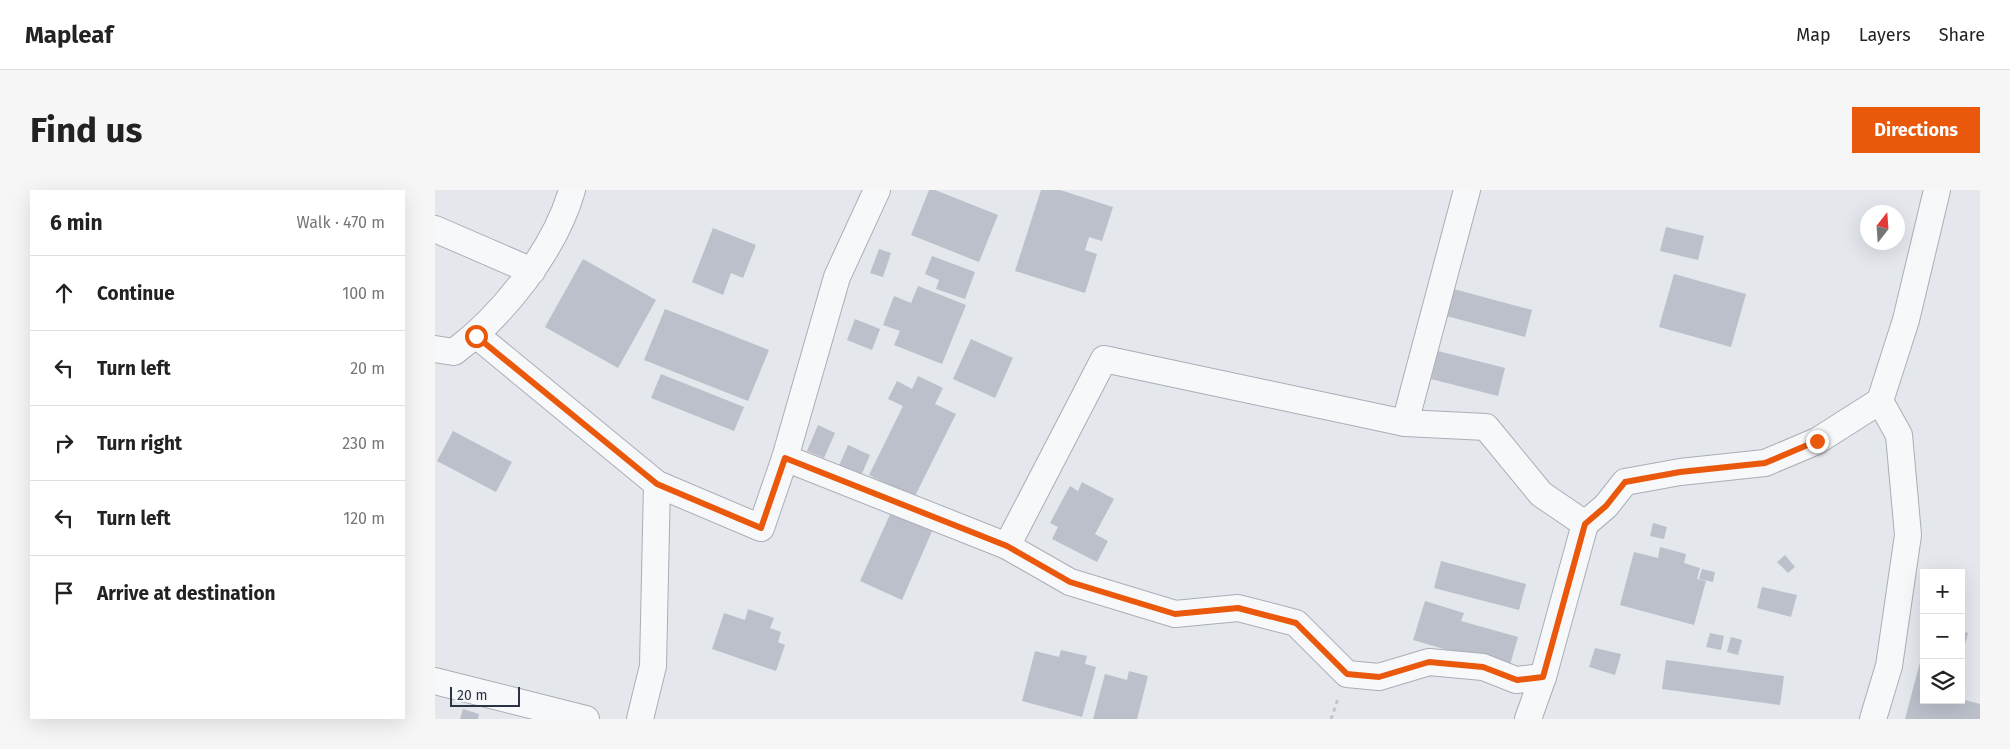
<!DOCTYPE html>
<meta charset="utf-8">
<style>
body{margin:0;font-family:"Fira Sans",sans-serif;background:#f6f6f6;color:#222}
.controls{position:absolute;right:15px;bottom:15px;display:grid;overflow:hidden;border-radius:0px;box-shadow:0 5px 20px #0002}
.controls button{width:45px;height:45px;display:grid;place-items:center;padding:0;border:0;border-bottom:1px solid #e0e0e0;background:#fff;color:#222;font:25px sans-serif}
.compass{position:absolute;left:1425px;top:15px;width:45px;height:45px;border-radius:50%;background:#fff;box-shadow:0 5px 20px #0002;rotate:17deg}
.scale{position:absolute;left:15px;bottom:12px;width:70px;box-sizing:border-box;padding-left:5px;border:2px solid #2b3445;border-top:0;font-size:14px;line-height:18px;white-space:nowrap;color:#2b3445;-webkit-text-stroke:4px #f4f6f9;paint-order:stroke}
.stop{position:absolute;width:15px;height:15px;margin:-11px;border:4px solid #ea580c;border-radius:50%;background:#fff}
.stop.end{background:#ea580c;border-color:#fff;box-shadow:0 1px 5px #0008}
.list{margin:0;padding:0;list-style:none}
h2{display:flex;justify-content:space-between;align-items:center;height:65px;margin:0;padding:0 20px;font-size:21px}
h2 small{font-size:16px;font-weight:400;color:#767676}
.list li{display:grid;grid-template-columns:32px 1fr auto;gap:15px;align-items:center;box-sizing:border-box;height:75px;padding:0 20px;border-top:1px solid #e0e0e0}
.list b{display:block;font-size:19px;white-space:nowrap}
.list em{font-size:16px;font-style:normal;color:#767676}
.icon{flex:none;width:28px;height:28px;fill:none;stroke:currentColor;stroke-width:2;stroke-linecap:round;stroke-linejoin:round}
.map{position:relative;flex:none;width:1545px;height:529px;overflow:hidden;border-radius:0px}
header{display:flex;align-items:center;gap:30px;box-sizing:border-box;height:70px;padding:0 25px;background:#fff;border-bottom:1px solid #e0e0e0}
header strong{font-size:24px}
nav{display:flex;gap:28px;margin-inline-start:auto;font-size:18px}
.intro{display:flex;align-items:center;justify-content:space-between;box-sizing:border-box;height:120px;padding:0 30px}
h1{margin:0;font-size:35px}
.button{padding:12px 22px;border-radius:0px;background:#ea580c;color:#fff;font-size:18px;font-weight:700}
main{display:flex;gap:30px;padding:0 30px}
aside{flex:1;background:#fff;border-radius:0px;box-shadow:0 5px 20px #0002}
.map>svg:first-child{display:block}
.building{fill:#bbc0ca}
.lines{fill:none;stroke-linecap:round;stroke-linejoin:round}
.street-casing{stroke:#a9aeb7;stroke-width:28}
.path{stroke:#c2c5cb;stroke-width:3;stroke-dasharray:4 4;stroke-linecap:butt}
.street{stroke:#f7f8fa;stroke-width:26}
.route{stroke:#ea580c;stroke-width:6}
</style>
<header>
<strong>Mapleaf</strong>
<nav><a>Map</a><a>Layers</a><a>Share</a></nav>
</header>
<div class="intro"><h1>Find us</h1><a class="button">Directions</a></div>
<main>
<aside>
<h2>6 min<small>Walk · 470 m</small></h2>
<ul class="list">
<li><svg class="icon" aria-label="ahead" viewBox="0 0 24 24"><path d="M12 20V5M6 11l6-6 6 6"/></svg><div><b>Continue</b></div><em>100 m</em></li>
<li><svg class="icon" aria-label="left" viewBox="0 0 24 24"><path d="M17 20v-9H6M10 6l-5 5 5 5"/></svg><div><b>Turn left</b></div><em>20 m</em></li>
<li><svg class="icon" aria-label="right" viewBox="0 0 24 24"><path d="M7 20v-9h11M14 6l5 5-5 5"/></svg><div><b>Turn right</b></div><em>230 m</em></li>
<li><svg class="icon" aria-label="left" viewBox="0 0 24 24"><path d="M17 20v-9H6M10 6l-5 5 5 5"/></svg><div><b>Turn left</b></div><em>120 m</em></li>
<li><svg class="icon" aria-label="arrive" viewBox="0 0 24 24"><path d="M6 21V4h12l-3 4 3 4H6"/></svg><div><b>Arrive at destination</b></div></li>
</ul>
</aside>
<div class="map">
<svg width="1545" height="529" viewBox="0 0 1545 529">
<rect width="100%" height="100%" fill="#e4e7ec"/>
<g class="building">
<polygon points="494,0 500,0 563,25 544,72 476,45"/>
<polygon points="606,0 625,0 678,17 667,51 654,47 650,60 662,64 650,103 580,81"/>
<polygon points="1231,37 1269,46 1263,70 1225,61"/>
<polygon points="278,38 321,55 308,88 296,83 288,105 257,92"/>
<polygon points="444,59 456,63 448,87 435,83"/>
<polygon points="497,66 540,82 530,109 501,99 504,90 490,84"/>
<polygon points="148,69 221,110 183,178 110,137"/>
<polygon points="1239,84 1311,104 1296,157 1224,137"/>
<polygon points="483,96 531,115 507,174 459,155 465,141 448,135 459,106 476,113"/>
<polygon points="1015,98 1097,120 1090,147 1008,125"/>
<polygon points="230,119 334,160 313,211 209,170"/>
<polygon points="420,129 445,139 437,160 412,150"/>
<polygon points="536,149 578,168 560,208 518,189"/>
<polygon points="1003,161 1070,178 1063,206 996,189"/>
<polygon points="226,184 309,217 299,241 216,208"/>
<polygon points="483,186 508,198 500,214 521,224 479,308 434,285 468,216 453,209 462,191 477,199"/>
<polygon points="383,235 400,243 389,268 372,261"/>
<polygon points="18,241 77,272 61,302 2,271"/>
<polygon points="413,255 435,265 425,288 403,278"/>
<polygon points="647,292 679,309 660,344 673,351 662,372 617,349 623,337 615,333 635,296 643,301"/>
<polygon points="457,320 498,339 467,410 425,391"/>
<polygon points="1218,333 1232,337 1229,349 1215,346"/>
<polygon points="1225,357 1251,364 1249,373 1265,378 1262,389 1271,391 1259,435 1185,415 1199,362 1223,368"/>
<polygon points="1350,365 1360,377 1353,383 1342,372"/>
<polygon points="1006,371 1091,394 1084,420 999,398"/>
<polygon points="1267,379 1280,382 1278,392 1264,389"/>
<polygon points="1327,397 1362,405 1356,427 1322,418"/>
<polygon points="990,411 1029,423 1026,431 1083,447 1074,478 978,450"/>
<polygon points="313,419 339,428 335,438 346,442 343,452 350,455 341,481 277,459 289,423 310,430"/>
<polygon points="1526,441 1533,443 1527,466 1526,466"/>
<polygon points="1275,443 1289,446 1286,460 1271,457"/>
<polygon points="1296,447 1307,450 1303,465 1292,462"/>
<polygon points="1160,458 1186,464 1180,485 1154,477"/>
<polygon points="626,460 652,466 650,474 661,477 647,527 587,511 600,461 624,467"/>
<polygon points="1488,461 1489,510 1526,509 1545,514 1545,529 1470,529"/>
<polygon points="1231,470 1349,486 1345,515 1227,499"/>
<polygon points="694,481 713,486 702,529 658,529 670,484 692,490"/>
<polygon points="28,519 44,524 43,529 25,529"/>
</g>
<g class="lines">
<g class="street-casing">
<g id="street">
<polyline points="0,39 97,81"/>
<polyline points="41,145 222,294 218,476 205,529"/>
<path d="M 0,159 L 19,162 C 68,125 120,60 137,0"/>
<polyline points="970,233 1032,0"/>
<polyline points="350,268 402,87 442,0"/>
<polyline points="222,294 326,338 350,268 572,356 635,392 740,424 803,418 861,433 912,484 944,487 994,472 1048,477 1081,490 1108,487"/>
<polyline points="572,356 669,169 970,233 1051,237 1106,304 1150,334"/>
<polyline points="0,491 151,529"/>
<polyline points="1093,529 1108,487 1150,334 1171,316 1190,292 1245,282 1330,273 1382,251 1445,211 1471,130 1502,0"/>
<polyline points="1438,529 1454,476 1473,345 1464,245 1445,211"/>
</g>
</g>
<polyline class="path" points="896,529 904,506"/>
<use href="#street" class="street"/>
</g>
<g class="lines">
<polyline class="route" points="41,146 222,294 326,338 350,268 572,356 635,392 740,424 803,418 861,433 912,484 944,487 994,472 1048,477 1082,490 1108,487 1150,334 1171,316 1190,292 1245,282 1330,273 1382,251"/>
</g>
</svg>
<div class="controls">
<button>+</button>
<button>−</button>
<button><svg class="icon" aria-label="layers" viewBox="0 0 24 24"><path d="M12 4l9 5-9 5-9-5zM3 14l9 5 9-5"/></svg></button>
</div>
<svg class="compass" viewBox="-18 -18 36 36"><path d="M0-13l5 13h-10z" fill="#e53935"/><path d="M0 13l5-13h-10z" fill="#767676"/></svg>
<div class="scale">20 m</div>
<div class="stop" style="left:41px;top:146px"></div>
<div class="stop end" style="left:1382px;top:251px"></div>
</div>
</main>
